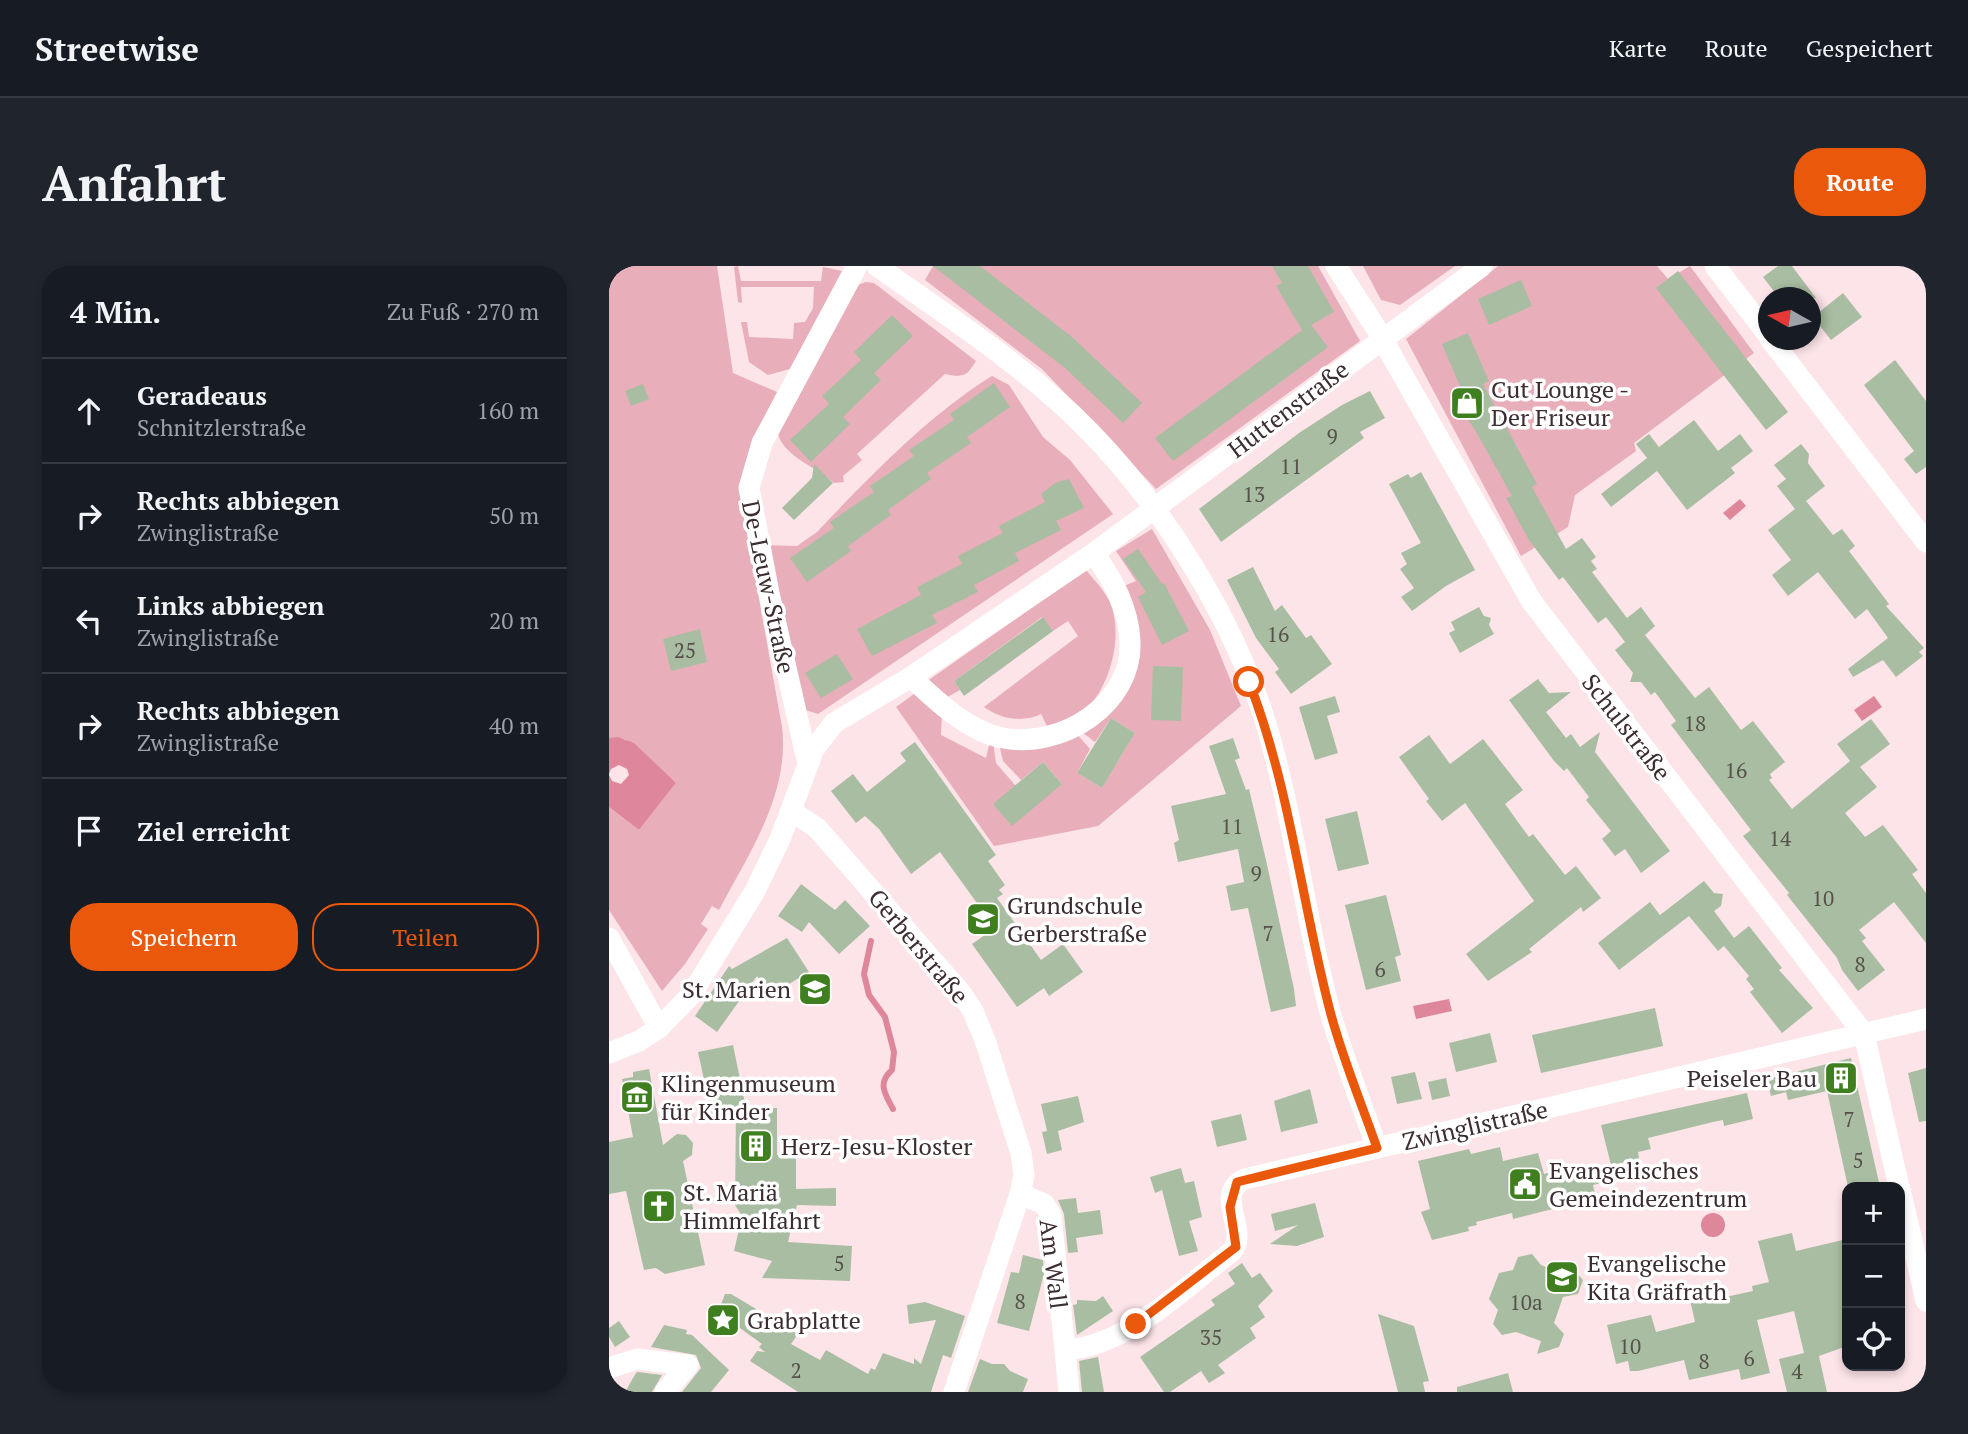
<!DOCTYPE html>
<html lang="de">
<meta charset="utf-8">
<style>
body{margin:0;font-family:"PT Serif",serif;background:#20242c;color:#f1f3f6}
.controls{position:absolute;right:21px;bottom:21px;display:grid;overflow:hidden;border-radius:14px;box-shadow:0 4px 10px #0003}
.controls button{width:63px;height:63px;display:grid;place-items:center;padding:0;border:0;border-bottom:2px solid #363941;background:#171b24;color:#f1f3f6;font:35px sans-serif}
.compass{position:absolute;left:1149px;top:21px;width:63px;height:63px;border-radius:50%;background:#171b24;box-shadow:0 4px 10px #0003;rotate:278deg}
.stop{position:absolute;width:21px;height:21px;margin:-16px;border:5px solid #ea580c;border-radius:50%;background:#fff}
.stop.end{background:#ea580c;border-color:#fff;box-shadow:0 2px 7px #0008}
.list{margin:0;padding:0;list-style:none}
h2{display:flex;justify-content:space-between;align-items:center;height:91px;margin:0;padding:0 28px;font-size:30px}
h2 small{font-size:23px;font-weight:400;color:#9ea1a6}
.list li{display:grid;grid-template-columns:46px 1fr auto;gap:21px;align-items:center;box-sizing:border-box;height:105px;padding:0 28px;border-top:2px solid #363941}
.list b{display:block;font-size:26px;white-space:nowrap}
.list p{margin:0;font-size:23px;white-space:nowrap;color:#9ea1a6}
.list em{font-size:23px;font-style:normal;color:#9ea1a6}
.actions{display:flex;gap:14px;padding:21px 28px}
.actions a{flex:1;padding:16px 0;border:2px solid #ea580c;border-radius:28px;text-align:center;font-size:24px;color:#ea580c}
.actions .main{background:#ea580c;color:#fff}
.icon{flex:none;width:38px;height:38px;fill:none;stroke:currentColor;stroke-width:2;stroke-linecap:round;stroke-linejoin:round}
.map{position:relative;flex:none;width:1317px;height:1126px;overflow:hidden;border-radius:28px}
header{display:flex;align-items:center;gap:42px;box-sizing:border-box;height:98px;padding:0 35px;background:#171b24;border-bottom:2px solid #363941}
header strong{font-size:33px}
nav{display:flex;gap:38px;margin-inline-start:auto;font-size:24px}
.intro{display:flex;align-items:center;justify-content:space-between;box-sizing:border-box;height:168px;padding:0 42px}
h1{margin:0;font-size:49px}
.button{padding:18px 32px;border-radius:28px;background:#ea580c;color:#fff;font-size:24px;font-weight:700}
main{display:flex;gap:42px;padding:0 42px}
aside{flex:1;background:#171b24;border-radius:28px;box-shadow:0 4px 10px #0003}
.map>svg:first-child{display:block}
.green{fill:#e8aeb9}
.water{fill:#df879a}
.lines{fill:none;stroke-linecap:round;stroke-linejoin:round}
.stream{stroke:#df879a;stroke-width:6}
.building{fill:#a9bda2}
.minor{stroke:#fff;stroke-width:21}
.route{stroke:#ea580c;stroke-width:9}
.labels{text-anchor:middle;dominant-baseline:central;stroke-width:7;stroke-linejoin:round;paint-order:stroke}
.number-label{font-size:21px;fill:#57514c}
.poi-label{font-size:24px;fill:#3c2d30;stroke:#fff;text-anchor:start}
.street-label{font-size:24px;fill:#3c2d30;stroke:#fff}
</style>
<header>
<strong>Streetwise</strong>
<nav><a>Karte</a><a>Route</a><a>Gespeichert</a></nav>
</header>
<div class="intro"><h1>Anfahrt</h1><a class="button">Route</a></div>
<main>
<aside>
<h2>4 Min.<small>Zu Fuß · 270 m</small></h2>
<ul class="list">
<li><svg class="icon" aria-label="ahead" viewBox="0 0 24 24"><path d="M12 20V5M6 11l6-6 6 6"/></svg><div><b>Geradeaus</b><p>Schnitzlerstraße</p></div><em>160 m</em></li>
<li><svg class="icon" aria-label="right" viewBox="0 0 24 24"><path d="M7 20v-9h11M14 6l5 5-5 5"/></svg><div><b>Rechts abbiegen</b><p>Zwinglistraße</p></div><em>50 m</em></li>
<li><svg class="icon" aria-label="left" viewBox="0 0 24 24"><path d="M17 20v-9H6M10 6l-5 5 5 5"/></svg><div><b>Links abbiegen</b><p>Zwinglistraße</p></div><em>20 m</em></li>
<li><svg class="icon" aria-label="right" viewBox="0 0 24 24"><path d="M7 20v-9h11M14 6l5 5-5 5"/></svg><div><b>Rechts abbiegen</b><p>Zwinglistraße</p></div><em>40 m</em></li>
<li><svg class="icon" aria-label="arrive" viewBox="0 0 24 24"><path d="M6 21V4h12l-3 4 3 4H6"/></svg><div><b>Ziel erreicht</b></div></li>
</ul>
<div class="actions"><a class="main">Speichern</a><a>Teilen</a></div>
</aside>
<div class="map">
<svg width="1317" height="1126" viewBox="0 0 1317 1126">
<rect width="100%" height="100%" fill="#fce4e8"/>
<g class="green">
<path d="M 0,0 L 108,0 L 124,107 L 168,126 C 148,166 132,192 133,238 L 173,461 C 181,528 140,587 110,644 L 103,640 L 92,658 L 99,663 L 76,698 L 53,725 L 0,644 L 0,541 L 30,564 L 67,517 L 16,473 L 0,472 Z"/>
<polygon points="129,0 132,15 212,15 214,1 233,5 181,103 159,109 140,96 132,56 138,56 140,71 184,73 185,57 196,56 204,42 205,21 132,21 133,37 129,36 125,1"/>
<polygon points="324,0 709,0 751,75 547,223 433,103 316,14"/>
<polygon points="754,0 846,0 791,39 772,34"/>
<polygon points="889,0 1048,0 1059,13 1081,0 1145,87 1025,177 1027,185 966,229 959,261 912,290 797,73"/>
<path d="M 257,16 L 265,17 L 367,95 C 358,110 354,112 336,108 L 248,188 L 253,194 L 234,210 L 235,216 L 225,217 C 207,200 171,190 168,163 L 249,19 Z"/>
<path d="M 383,110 L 400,119 L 434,171 L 461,194 L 504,248 L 209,448 L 196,444 L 153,279 L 188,280 L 208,266 C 257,214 322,147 383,110 Z"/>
<polygon points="543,263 601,364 632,440 489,560 385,580 287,441 305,428 333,447 332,469 377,492 381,475 384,476 387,497 406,519 453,518 434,496 412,514 394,495 390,478 467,467 481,483 468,507 493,522 526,467 502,452 486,476 470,464 511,426 515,320 527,315 507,285"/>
<path d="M 477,304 C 485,314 498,327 502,339 C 515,374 499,428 470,450 C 463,456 449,459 439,462 L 432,448 C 414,457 391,453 375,441 L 469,370 L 459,355 L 444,365 L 433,351 L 345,415 L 351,424 L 333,434 L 317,416 Z"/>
</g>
<g class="water">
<polygon points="1131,233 1137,240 1121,254 1114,247"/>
<polygon points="1265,430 1273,441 1253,455 1245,444"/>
<polygon points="9,471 25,477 67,517 30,564 0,541 0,509 3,515 12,518 20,509 18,503 10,499 2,503 0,508 0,472"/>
<polygon points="840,733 843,745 807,753 804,740"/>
<circle cx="1104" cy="959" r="12"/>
</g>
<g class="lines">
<path class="stream" d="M 262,675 L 255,708 L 260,729 L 276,751 L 285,786 L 283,804 C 268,817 276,828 284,843"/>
</g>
<g class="building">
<polygon points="324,0 371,0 463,71 533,137 514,157 456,102"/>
<polygon points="663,0 699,0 725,46 702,59 719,81 564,195 546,172 693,64 667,20 673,17"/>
<polygon points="1169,0 1183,0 1207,32 1170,32 1154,11"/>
<polygon points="1069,5 1179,146 1157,164 1047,22"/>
<polygon points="912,14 923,40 880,59 869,33"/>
<polygon points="1234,27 1253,51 1222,74 1204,51"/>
<polygon points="283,49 304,70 265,107 272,114 234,151 241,158 202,196 181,174 220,138 213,130 252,94 245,86"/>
<polygon points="859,67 880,115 874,118 928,218 923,221 957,283 973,272 987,291 982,295 988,303 983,306 1018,352 1032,341 1046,360 1036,369 1086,432 1100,421 1132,464 1144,455 1176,496 1161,508 1163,512 1160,514 1183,543 1241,495 1228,478 1262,453 1281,478 1251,501 1268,521 1236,547 1256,571 1274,559 1309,604 1303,608 1317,627 1317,677 1285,636 1250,664 1257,672 1253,675 1276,704 1249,725 1233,704 1228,692 1178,629 1180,627 1134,570 1142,564 1062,459 1067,455 1046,426 1042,429 1032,416 1021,416 1024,407 1006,384 1016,376 997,351 989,357 954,311 950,314 920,274 897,232 903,230 866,164 857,151 846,143 841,133 853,125 833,78"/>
<polygon points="1286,94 1317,135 1317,201 1307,208 1295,193 1305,185 1255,119"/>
<polygon points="385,117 401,141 358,171 362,177 318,207 322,213 279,244 282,249 239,280 242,285 198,316 181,292 225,262 221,256 265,226 261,220 305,190 300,184 345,154 341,148"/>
<polygon points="34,118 40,133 22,140 16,125"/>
<polygon points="761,125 776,152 751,166 755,172 612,276 590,243 690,167 733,139"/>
<polygon points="1085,154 1109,185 1131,168 1144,185 1122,202 1126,207 1078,244 1048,205 1002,241 992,228 1038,192 1027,178 1040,168 1050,181"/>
<polygon points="1192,178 1200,188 1199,197 1216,220 1197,235 1224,269 1233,263 1246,280 1240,285 1280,338 1277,340 1315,382 1310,386 1314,390 1287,411 1274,394 1244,411 1239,403 1279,372 1258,343 1246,353 1209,306 1179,330 1163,309 1182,294 1159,264 1186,243 1168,220 1177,213 1165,199"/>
<polygon points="205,198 224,217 185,254 173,242 203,212"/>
<polygon points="812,206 866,304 837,320 803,345 792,331 805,322 791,303 798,298 792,287 812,277 780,218 799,208 802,212"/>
<polygon points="460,213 475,242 447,255 452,264 406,287 410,295 365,319 369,326 323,349 328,357 263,390 248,363 312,329 308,321 353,298 349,290 394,267 390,260 436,236 432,228 446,217"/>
<polygon points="529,283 553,318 555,317 580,365 553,379 529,331 537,326 514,293"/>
<polygon points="644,301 666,345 673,339 697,372 702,369 723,398 682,428 666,406 670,403 647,372 618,314"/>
<polygon points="870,341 875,350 882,352 880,359 885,368 851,387 840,367 846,364 842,356"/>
<polygon points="434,351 444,365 355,430 345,415"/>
<polygon points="91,363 98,396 62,405 54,373"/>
<polygon points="228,388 244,413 212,432 196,407"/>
<polygon points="544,400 574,401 572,455 542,454"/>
<polygon points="929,413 940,427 962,426 937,446 957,472 962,468 971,481 991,466 986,486 1061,585 1032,607 1016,583 1006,590 993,573 1002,565 977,534 980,531 958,502 955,505 945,495 900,434"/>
<polygon points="726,430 731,446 718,450 729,487 706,494 690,441"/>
<polygon points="502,452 526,467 493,522 468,507"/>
<polygon points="820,469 841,498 874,473 914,524 896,538 920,571 924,568 956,609 967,600 992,632 974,646 972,641 920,683 923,686 879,715 857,688 925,635 856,537 833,555 817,535 820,533 790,491"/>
<polygon points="624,472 631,492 626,494 637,524 640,523 657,594 685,723 687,740 662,746 639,642 622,645 617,620 635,616 629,583 569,596 565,577 570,574 562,540 617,528 600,480"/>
<polygon points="306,476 387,589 379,595 396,619 390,624 394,628 388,632 432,694 454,678 474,706 440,730 435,722 408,741 363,678 386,662 331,586 302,608 270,563 256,550 247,557 222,525 244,508 258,526 297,495 291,487"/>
<polygon points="434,496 453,518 403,560 384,538"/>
<polygon points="748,545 760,598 729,605 716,553"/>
<polygon points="1095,615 1105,627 1114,628 1112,640 1105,645 1125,672 1140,660 1173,702 1170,704 1204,742 1173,767 1141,726 1145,723 1137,713 1140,710 1115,680 1109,685 1080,650 1010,704 989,677 1041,636 1051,649"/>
<polygon points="192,618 226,644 236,634 261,660 230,688 200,656 193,666 169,650"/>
<polygon points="777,629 792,689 786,691 792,715 757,724 736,639"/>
<polygon points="178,672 200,706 160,730 148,710 108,766 86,750 120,700 123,703"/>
<polygon points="1046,742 1054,780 932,807 923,769"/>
<polygon points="881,767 888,796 847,806 840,777"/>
<polygon points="124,779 137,842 168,842 168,889 187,888 187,923 227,922 227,940 188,939 179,976 243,980 241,1015 153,1012 163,995 125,985 133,950 126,939 127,845 103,851 89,786"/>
<polygon points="1242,792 1250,828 1271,921 1239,921 1218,825 1179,834 1177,826 1162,830 1158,813"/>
<polygon points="1317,802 1317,855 1310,856 1299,807"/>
<polygon points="40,803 54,879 68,868 77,869 84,877 83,889 74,895 96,999 56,1008 47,1002 35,1004 17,925 0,928 0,876 24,871 13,813 24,811 24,806"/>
<polygon points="806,806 813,833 788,838 782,811"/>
<polygon points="837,812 841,830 823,834 819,816"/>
<polygon points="701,823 709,857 672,866 665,835"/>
<polygon points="1138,827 1144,853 1115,860 1114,854 1104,856 1039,872 1042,883 1029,886 1030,893 1002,899 992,859"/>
<polygon points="469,830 475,856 449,865 453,884 438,888 433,866 438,865 432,838"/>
<polygon points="632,848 638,874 608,881 602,855"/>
<polygon points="891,881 894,895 929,887 935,908 943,906 945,913 993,901 996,916 984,919 987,932 904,953 903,947 867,956 868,959 859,961 860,965 823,974 812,946 821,943 809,895 860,883 862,888"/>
<polygon points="572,902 576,917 585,915 593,951 580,955 589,985 570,990 553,924 546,927 541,911"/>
<polygon points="467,932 469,947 491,944 494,968 467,972 469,986 459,987 455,948 449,934"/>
<polygon points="706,937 715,971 688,980 661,978 689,959 666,965 662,948"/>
<polygon points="1183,967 1187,985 1238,973 1238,1080 1210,1090 1218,1126 1178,1126 1170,1093 1195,1087 1185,1045 1148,1054 1161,1107 1132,1114 1130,1103 1080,1114 1075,1094 1029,1105 1021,1105 1019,1095 1007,1098 998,1059 1042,1049 1047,1066 1086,1056 1079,1025 1083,1021 1108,1017 1112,1032 1144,1025 1143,1020 1160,1016 1149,975"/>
<polygon points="923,988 932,999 950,1006 964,1003 974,1014 969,1028 954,1031 945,1057 955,1068 950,1081 928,1088 932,1075 907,1066 893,1069 884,1058 889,1044 880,1033 890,1007 904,1004 909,991"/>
<polygon points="414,989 434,994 435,1008 420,1065 388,1057 402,1006 410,1007"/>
<polygon points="633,997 643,1012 651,1007 664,1025 649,1040 656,1051 641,1062 647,1072 609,1099 616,1107 600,1117 592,1105 561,1126 555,1126 531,1091 606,1039 602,1034 626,1018 619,1007"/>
<polygon points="116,1028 122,1028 189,1068 182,1078 211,1094 217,1084 259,1108 262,1102 266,1104 274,1087 305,1098 305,1092 312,1098 327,1054 300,1058 298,1039 316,1036 356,1050 342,1092 334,1089 322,1126 189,1126 141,1095 148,1085 156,1086 150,1081 153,1078 109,1046"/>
<polygon points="494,1030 504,1045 468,1069 464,1039 468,1038 468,1034 487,1035"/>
<polygon points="769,1048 805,1060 820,1115 814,1116 816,1126 789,1126"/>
<polygon points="10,1055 21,1071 6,1081 0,1071 0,1062"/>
<polygon points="55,1059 78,1064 77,1068 83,1069 120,1104 102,1126 73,1126 92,1102 87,1089 42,1081"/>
<polygon points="489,1091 495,1126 473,1126 470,1095"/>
<polygon points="371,1093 383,1098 395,1098 401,1105 419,1113 414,1126 359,1126"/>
<polygon points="27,1107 29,1106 53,1109 43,1126 16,1126"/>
<polygon points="899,1107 904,1126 848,1126 848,1121"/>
</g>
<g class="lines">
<g class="minor">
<path d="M 268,0 C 341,52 418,101 481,166 C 556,243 625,354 657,458 C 685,551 695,648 720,742 C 733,789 752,836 768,882"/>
<polyline points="727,0 767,62 923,336 1255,768 1290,921"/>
<polyline points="1106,0 1160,70"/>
<polyline points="1162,74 1317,276"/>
<path d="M 302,411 C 326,434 360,466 394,472 C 452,483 524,439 521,375 C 519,340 504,315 485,287"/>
<polyline points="199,498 160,327 140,222 153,177 248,0"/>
<polyline points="182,545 208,562 352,727 364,745 377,777 412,887 415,909 411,928 345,1126"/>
<polyline points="0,672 50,762"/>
<polyline points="0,787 30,775 50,762 82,729 146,625 171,573 205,483 225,457 302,411 485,287 873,0"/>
<polyline points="1291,923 1317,1035"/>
<path d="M 411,928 L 435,938 L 442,949 L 456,1084 C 517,1081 575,1022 622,986 C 642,966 603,928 636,913 L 1317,753"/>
<polyline points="456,1084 460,1126"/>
<polyline points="0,1102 28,1093 79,1099"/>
<polyline points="56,1126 79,1099"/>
</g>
</g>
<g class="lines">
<path class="route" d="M 527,1058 L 627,981 L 621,941 L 628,916 L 768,882 C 752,836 732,789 720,741 C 692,633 681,521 640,416"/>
</g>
<defs>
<g id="shop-square" transform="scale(1.75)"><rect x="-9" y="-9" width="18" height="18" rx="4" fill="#3f7f1f" stroke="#fff"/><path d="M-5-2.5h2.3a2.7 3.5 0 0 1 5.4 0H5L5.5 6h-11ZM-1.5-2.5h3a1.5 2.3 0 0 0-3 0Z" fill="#fff"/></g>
<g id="school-square" transform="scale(1.75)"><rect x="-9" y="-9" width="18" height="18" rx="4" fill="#3f7f1f" stroke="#fff"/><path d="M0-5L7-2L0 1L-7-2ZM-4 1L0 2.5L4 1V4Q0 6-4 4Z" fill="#fff"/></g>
<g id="building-square" transform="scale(1.75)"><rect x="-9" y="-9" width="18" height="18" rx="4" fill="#3f7f1f" stroke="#fff"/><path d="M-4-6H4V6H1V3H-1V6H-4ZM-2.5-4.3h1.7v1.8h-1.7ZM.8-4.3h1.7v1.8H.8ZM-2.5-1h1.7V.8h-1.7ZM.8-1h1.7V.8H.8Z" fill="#fff"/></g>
<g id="museum-square" transform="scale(1.75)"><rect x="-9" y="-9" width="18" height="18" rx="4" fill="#3f7f1f" stroke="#fff"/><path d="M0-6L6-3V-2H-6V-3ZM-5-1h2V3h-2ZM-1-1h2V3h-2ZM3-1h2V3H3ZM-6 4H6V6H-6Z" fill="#fff"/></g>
<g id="civic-square" transform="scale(1.75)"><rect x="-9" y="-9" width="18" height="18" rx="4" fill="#3f7f1f" stroke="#fff"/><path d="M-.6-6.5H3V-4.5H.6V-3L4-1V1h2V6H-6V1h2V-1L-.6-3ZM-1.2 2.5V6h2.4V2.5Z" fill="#fff"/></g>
<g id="church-square" transform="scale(1.75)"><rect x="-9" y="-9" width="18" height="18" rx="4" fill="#3f7f1f" stroke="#fff"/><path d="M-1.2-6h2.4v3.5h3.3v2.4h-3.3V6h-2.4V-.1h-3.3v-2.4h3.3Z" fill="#fff"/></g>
<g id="sight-square" transform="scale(1.75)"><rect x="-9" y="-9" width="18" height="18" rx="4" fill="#3f7f1f" stroke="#fff"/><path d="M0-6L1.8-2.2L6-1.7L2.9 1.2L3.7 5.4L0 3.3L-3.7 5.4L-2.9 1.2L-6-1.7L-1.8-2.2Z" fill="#fff"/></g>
</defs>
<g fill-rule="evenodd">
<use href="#shop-square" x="858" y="137"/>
<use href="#school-square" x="374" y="653"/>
<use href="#school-square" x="206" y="723"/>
<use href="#building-square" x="1232" y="812"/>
<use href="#museum-square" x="28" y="831"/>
<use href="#building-square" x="147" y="880"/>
<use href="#civic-square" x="916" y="918"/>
<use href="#church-square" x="50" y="940"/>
<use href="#school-square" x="953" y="1011"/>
<use href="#sight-square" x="114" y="1054"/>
</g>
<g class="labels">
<g class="number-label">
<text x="723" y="170">9</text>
<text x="682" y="200">11</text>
<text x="645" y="228">13</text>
<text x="669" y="368">16</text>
<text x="76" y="384">25</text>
<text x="1086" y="457">18</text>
<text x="1127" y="504">16</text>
<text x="623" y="560">11</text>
<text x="1171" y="572">14</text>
<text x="647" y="607">9</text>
<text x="1214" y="632">10</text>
<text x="659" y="667">7</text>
<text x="1251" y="698">8</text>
<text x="771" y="703">6</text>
<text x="1240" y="853">7</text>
<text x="1249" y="894">5</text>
<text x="230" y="997">5</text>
<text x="411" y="1035">8</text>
<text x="917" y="1036">10a</text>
<text x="602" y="1071">35</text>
<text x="1021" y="1080">10</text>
<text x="1140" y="1092">6</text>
<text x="1095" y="1095">8</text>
<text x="187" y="1104">2</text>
<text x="1188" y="1105">4</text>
</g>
<g class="poi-label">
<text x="882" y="123">Cut Lounge -<tspan x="882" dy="28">Der Friseur</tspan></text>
<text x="398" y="639">Grundschule<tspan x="398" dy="28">Gerberstraße</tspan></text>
<text x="182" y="723" text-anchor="end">St. Marien</text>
<text x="1208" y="812" text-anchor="end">Peiseler Bau</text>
<text x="52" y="817">Klingenmuseum<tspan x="52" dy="28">für Kinder</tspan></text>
<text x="172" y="880">Herz-Jesu-Kloster</text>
<text x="940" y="904">Evangelisches<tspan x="940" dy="28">Gemeindezentrum</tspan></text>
<text x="74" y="926">St. Mariä<tspan x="74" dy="28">Himmelfahrt</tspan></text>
<text x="978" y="997">Evangelische<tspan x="978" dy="28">Kita Gräfrath</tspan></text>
<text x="138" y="1054">Grabplatte</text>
</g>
<g class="street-label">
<text transform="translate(679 143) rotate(-37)">Huttenstraße</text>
<text transform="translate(160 321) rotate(78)">De-Leuw-Straße</text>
<text transform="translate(1018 461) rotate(52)">Schulstraße</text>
<text transform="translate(310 680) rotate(50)">Gerberstraße</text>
<text transform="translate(866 859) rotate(-13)">Zwinglistraße</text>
<text transform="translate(445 998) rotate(83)">Am Wall</text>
</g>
</g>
</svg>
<div class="controls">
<button>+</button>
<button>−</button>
<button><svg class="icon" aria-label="locate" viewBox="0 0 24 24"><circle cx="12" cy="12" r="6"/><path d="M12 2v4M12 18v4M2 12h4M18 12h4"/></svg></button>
</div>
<svg class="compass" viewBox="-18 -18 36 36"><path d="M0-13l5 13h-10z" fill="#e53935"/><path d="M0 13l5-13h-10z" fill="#9ea1a6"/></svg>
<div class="stop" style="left:640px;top:416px"></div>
<div class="stop end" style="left:527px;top:1058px"></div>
</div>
</main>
